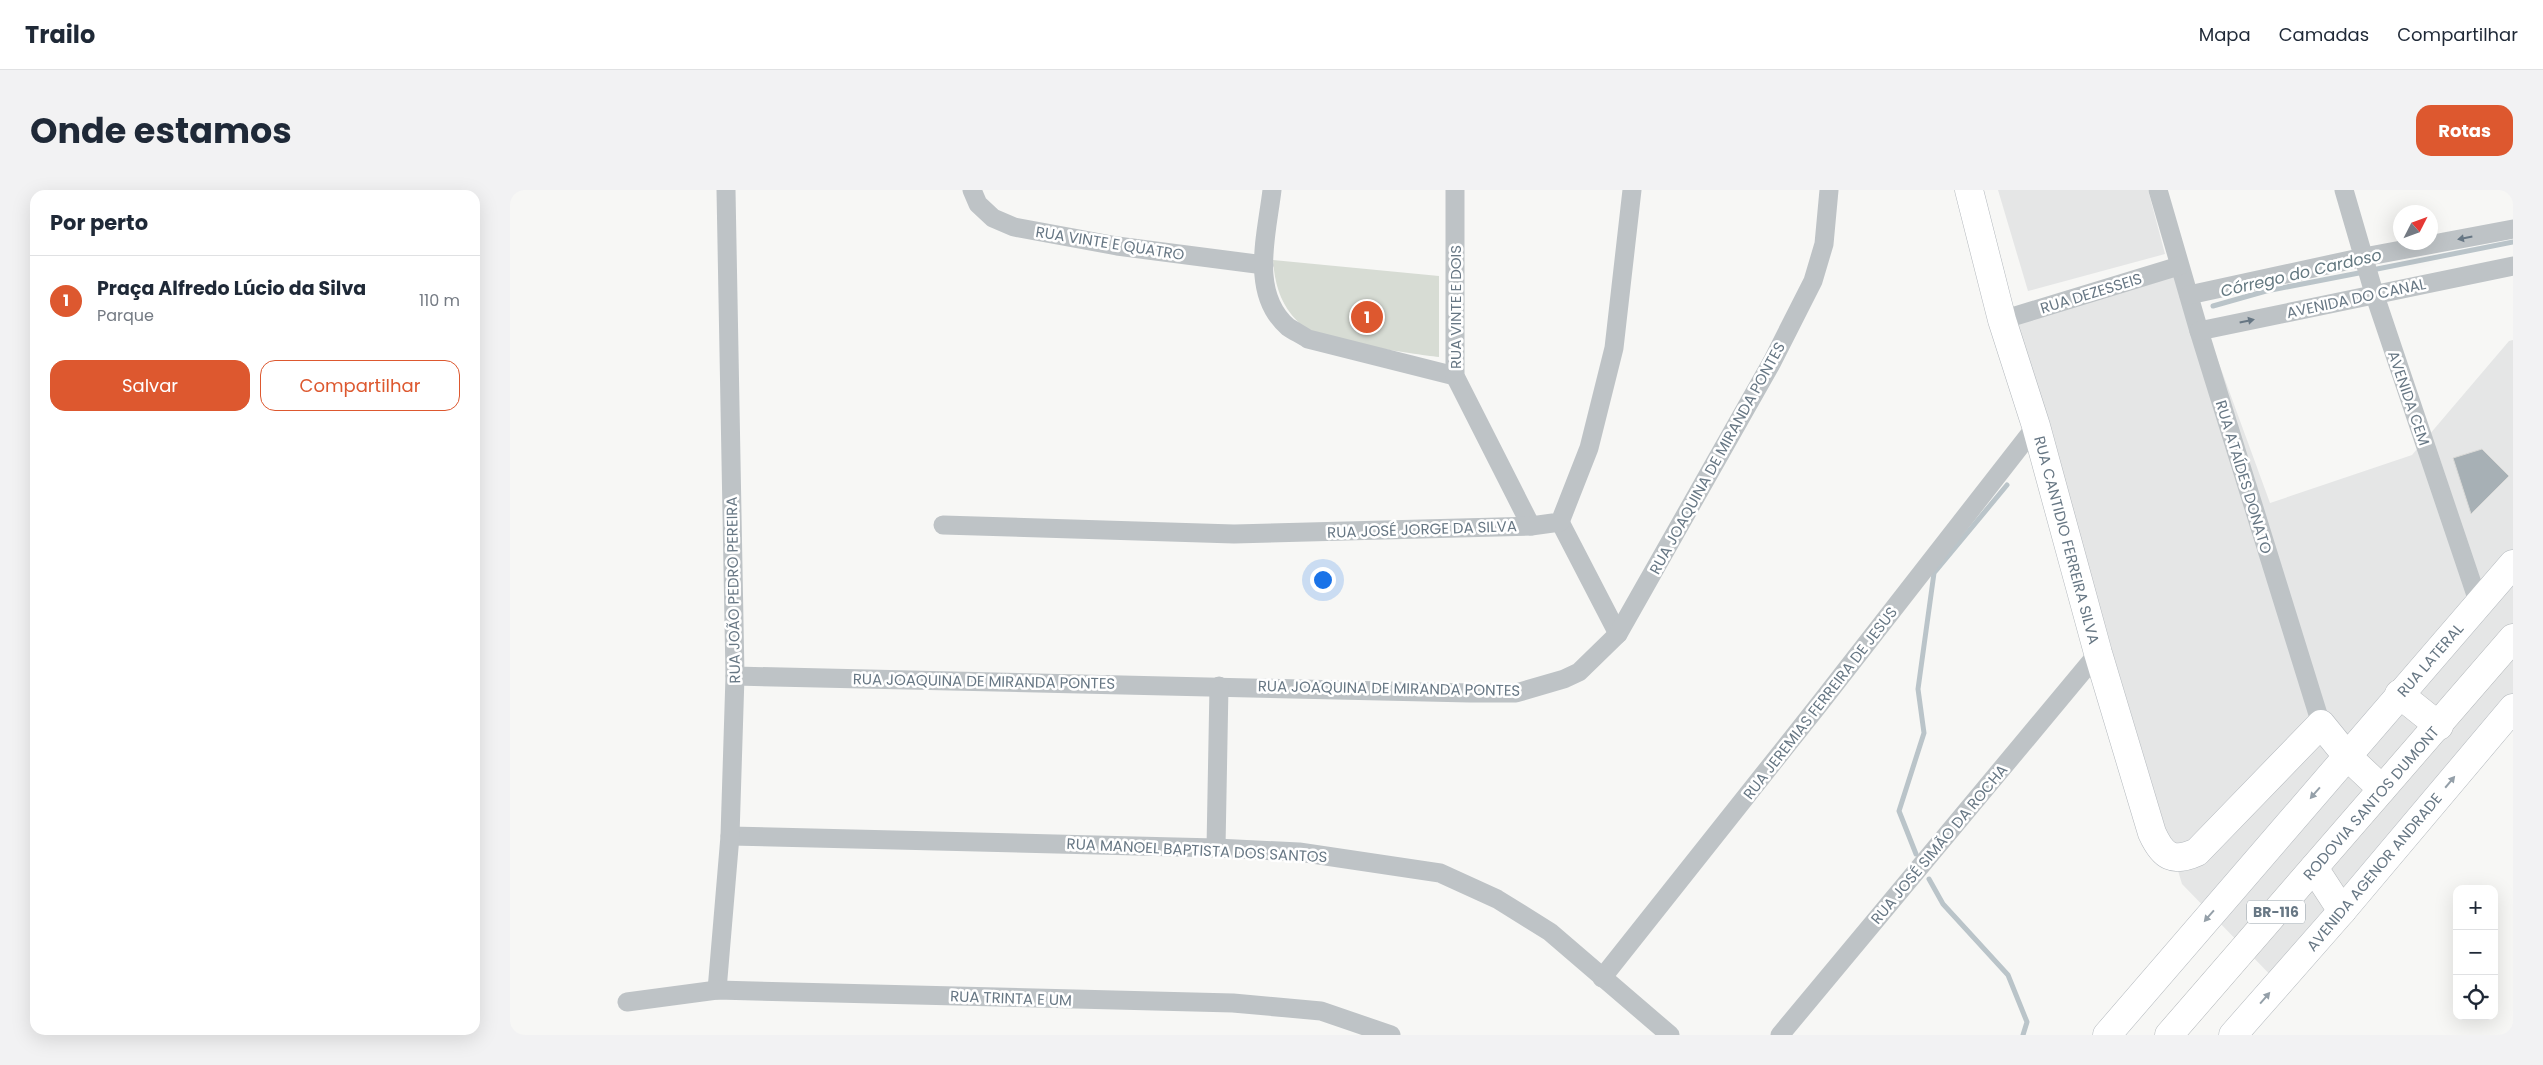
<!DOCTYPE html>
<html lang="pt">
<meta charset="utf-8">
<style>
body{margin:0;font-family:Poppins,sans-serif;background:#f2f2f3;color:#1f2937}
.controls{position:absolute;right:15px;bottom:15px;display:grid;overflow:hidden;border-radius:10px;box-shadow:0 5px 20px #0002}
.controls button{width:45px;height:45px;display:grid;place-items:center;padding:0;border:0;border-bottom:1px solid #e0e1e3;background:#fff;color:#1f2937;font:25px sans-serif}
.compass{position:absolute;left:1883px;top:15px;width:45px;height:45px;border-radius:50%;background:#fff;box-shadow:0 5px 20px #0002;rotate:48deg}
.you{position:absolute;left:812px;top:389px;width:18px;height:18px;margin:-12px;border:4px solid #fff;border-radius:50%;background:#1a73e8;box-shadow:0 0 0 8px #1a73e833}
.badge{display:grid;place-items:center;width:32px;height:32px;border-radius:50%;background:#dd582f;color:#fff;font-size:16px;font-weight:700}
.pin{position:absolute;translate:-50% -50%;border:2px solid #fff;box-shadow:0 1px 5px #0006}
.list{margin:0;padding:0;list-style:none}
h2{display:flex;justify-content:space-between;align-items:center;height:65px;margin:0;padding:0 20px;font-size:21px}
h2 small{font-size:16px;font-weight:400;color:#747a83}
.list li{display:grid;grid-template-columns:32px 1fr auto;gap:15px;align-items:center;box-sizing:border-box;height:90px;padding:0 20px;border-top:1px solid #e0e1e3}
.list b{display:block;font-size:19px;white-space:nowrap}
.list p{margin:0;font-size:16px;white-space:nowrap;color:#747a83}
.list em{font-size:16px;font-style:normal;color:#747a83}
.actions{display:flex;gap:10px;padding:15px 20px}
.actions a{flex:1;padding:11px 0;border:1px solid #dd582f;border-radius:15px;text-align:center;font-size:18px;color:#dd582f}
.actions .main{background:#dd582f;color:#fff}
.icon{flex:none;width:28px;height:28px;fill:none;stroke:currentColor;stroke-width:2;stroke-linecap:round;stroke-linejoin:round}
.map{position:relative;flex:none;width:2003px;height:845px;overflow:hidden;border-radius:15px}
header{display:flex;align-items:center;gap:30px;box-sizing:border-box;height:70px;padding:0 25px;background:#fff;border-bottom:1px solid #e0e1e3}
header strong{font-size:24px}
nav{display:flex;gap:28px;margin-inline-start:auto;font-size:18px}
.intro{display:flex;align-items:center;justify-content:space-between;box-sizing:border-box;height:120px;padding:0 30px}
h1{margin:0;font-size:35px}
.button{padding:12px 22px;border-radius:15px;background:#dd582f;color:#fff;font-size:18px;font-weight:700}
main{display:flex;gap:30px;padding:0 30px}
aside{flex:1;background:#fff;border-radius:15px;box-shadow:0 5px 20px #0002}
.map>svg:first-child{display:block}
.built{fill:#e5e6e6}
.green{fill:#d7dcd4}
.lines{fill:none;stroke-linecap:round;stroke-linejoin:round}
.stream{stroke:#bac4c9;stroke-width:5}
.building{fill:#a7b0b5;stroke:#d9d9d7}
.secondary-casing{stroke:#b3b8bd;stroke-width:29}
.highway-casing{stroke:#b2b6b9;stroke-width:29}
.street{stroke:#bec3c6;stroke-width:19}
.secondary{stroke:#fff;stroke-width:28}
.highway{stroke:#fff;stroke-width:28}
.oneway{fill:#677784}
.oneway2{fill:#95a0a9}
.labels{text-anchor:middle;dominant-baseline:central;stroke-width:5;stroke-linejoin:round;paint-order:stroke}
.shield{fill:#fff;stroke:#95a0a9;stroke-width:1}
.shield-label{font-size:14px;font-weight:bold;fill:#677784}
.street-label{font-size:15px;fill:#677784;stroke:#fff}
.water-label{font-size:16px;font-style:italic;fill:#637880;stroke:#fff}
</style>
<header>
<strong>Trailo</strong>
<nav><a>Mapa</a><a>Camadas</a><a>Compartilhar</a></nav>
</header>
<div class="intro"><h1>Onde estamos</h1><a class="button">Rotas</a></div>
<main>
<aside>
<h2>Por perto<small></small></h2>
<ul class="list">
<li><span class="badge">1</span><div><b>Praça Alfredo Lúcio da Silva</b><p>Parque</p></div><em>110 m</em></li>
</ul>
<div class="actions"><a class="main">Salvar</a><a>Compartilhar</a></div>
</aside>
<div class="map">
<svg width="2003" height="845" viewBox="0 0 2003 845">
<rect width="100%" height="100%" fill="#f7f7f5"/>
<g class="built">
<polygon points="1488,0 1638,0 1655,64 1518,101"/>
<polygon points="1676,83 1760,313 1902,265 1999,151 2003,150 2003,532 1773,798 1672,694 1505,134"/>
</g>
<path class="green" d="M 763,70 L 929,86 L 929,167 C 903,164 811,151 794,137 C 772,119 765,97 763,70 Z"/>
<g class="lines">
<g class="stream">
<polyline points="1862,80 2003,52"/>
<polyline points="1703,116 1756,101 1854,82"/>
<polyline points="1406,664 1389,621 1414,543 1408,499 1424,383 1497,295"/>
<polyline points="1419,689 1433,714 1498,785 1517,832 1513,845"/>
</g>
</g>
<polygon class="building" points="1972,259 1999,286 1961,324 1943,268"/>
<g class="lines">
<g class="secondary-casing">
<g id="secondary">
<path d="M 1459,0 L 1492,130 L 1526,236 L 1588,463 L 1642,643 C 1653,667 1663,673 1687,662 L 1811,534 L 1837,566"/>
<polyline points="1597,845 2003,374"/>
<polyline points="1723,845 1832,721 2003,518"/>
</g>
</g>
<g class="highway-casing">
<g id="highway">
<polyline points="1889,504 1929,536"/>
<polyline points="1837,566 1872,599"/>
<polyline points="1804,678 1832,721"/>
<polyline points="1659,845 2003,448"/>
</g>
</g>
<g class="street">
<polyline points="462,0 468,14 483,28 504,37 607,56 754,75"/>
<path d="M 762,0 C 757,44 739,103 778,137 C 784,141 792,145 798,149 L 945,186"/>
<polyline points="945,0 945,186 1021,336"/>
<polyline points="1648,0 1689,141 1811,534"/>
<polyline points="1834,0 1864,103 1969,414"/>
<polyline points="1679,105 1854,67 2003,39"/>
<polyline points="1492,130 1669,76"/>
<polyline points="1689,141 2003,76"/>
<polyline points="1050,332 1108,444"/>
<polyline points="433,335 724,344 1021,336 1050,332 1079,258 1104,158 1122,0"/>
<polyline points="225,486 960,503 1006,503 1054,489 1069,482 1108,444 1262,172 1303,91 1314,54 1319,0"/>
<polyline points="220,646 706,658 789,662 930,683 987,709 1040,742 1160,845"/>
<polyline points="706,658 709,496"/>
<polyline points="1092,788 1311,512 1526,236"/>
<polyline points="207,800 220,646 225,486 216,0"/>
<polyline points="117,812 207,800 723,813 811,821 881,845"/>
<polyline points="1270,845 1588,463"/>
</g>
<use href="#secondary" class="secondary"/>
<use href="#highway" class="highway"/>
</g>
<defs><path id="oneway-solid" d="M-6-.8H1V-3.2L6.5 0L1 3.2V.8H-6Z" transform="scale(1.25)"/></defs>
<g class="oneway">
<use href="#oneway-solid" transform="translate(1955 48) rotate(169)"/>
<use href="#oneway-solid" transform="translate(1737 131) rotate(-12)"/>
</g>
<g class="oneway2">
<use href="#oneway-solid" transform="translate(1940 592) rotate(-50)"/>
<use href="#oneway-solid" transform="translate(1805 603) rotate(131)"/>
<use href="#oneway-solid" transform="translate(1699 726) rotate(131)"/>
<use href="#oneway-solid" transform="translate(1755 808) rotate(-49)"/>
</g>
<g class="labels">
<rect class="shield" x="1737" y="710.5" width="58" height="23" rx="4"/>
<g class="shield-label">
<text x="1766" y="722">BR-116</text>
</g>
<g class="street-label">
<text transform="translate(600 53) rotate(9)">RUA VINTE E QUATRO</text>
<text transform="translate(1581 103) rotate(-17)">RUA DEZESSEIS</text>
<text transform="translate(1846 108) rotate(-12)">AVENIDA DO CANAL</text>
<text transform="translate(945 117) rotate(-90)">RUA VINTE E DOIS</text>
<text transform="translate(1899 208) rotate(71)">AVENIDA CEM</text>
<text transform="translate(1207 268) rotate(-61)">RUA JOAQUINA DE MIRANDA PONTES</text>
<text transform="translate(1734 287) rotate(73)">RUA ATAÍDES DONATO</text>
<text transform="translate(912 339) rotate(-2)">RUA JOSÉ JORGE DA SILVA</text>
<text transform="translate(1557 350) rotate(75)">RUA CANTIDIO FERREIRA SILVA</text>
<text transform="translate(223 400) rotate(-91)">RUA JOÃO PEDRO PEREIRA</text>
<text transform="translate(1920 470) rotate(-49)">RUA LATERAL</text>
<text transform="translate(474 491) rotate(1)">RUA JOAQUINA DE MIRANDA PONTES</text>
<text transform="translate(879 498) rotate(1)">RUA JOAQUINA DE MIRANDA PONTES</text>
<text transform="translate(1310 513) rotate(-52)">RUA JEREMIAS FERREIRA DE JESUS</text>
<text transform="translate(1861 613) rotate(-49)">RODOVIA SANTOS DUMONT</text>
<text transform="translate(1429 654) rotate(-50)">RUA JOSÉ SIMÃO DA ROCHA</text>
<text transform="translate(687 660) rotate(3)">RUA MANOEL BAPTISTA DOS SANTOS</text>
<text transform="translate(1864 682) rotate(-50)">AVENIDA AGENOR ANDRADE</text>
<text transform="translate(501 808) rotate(2)">RUA TRINTA E UM</text>
</g>
<g class="water-label">
<text transform="translate(1791 83) rotate(-13)">Córrego do Cardoso</text>
</g>
</g>
</svg>
<div class="controls">
<button>+</button>
<button>−</button>
<button><svg class="icon" aria-label="locate" viewBox="0 0 24 24"><circle cx="12" cy="12" r="6"/><path d="M12 2v4M12 18v4M2 12h4M18 12h4"/></svg></button>
</div>
<svg class="compass" viewBox="-18 -18 36 36"><path d="M0-13l5 13h-10z" fill="#e53935"/><path d="M0 13l5-13h-10z" fill="#747a83"/></svg>
<div class="you"></div>
<div class="pin badge" style="left:857px;top:127px">1</div>
</div>
</main>
